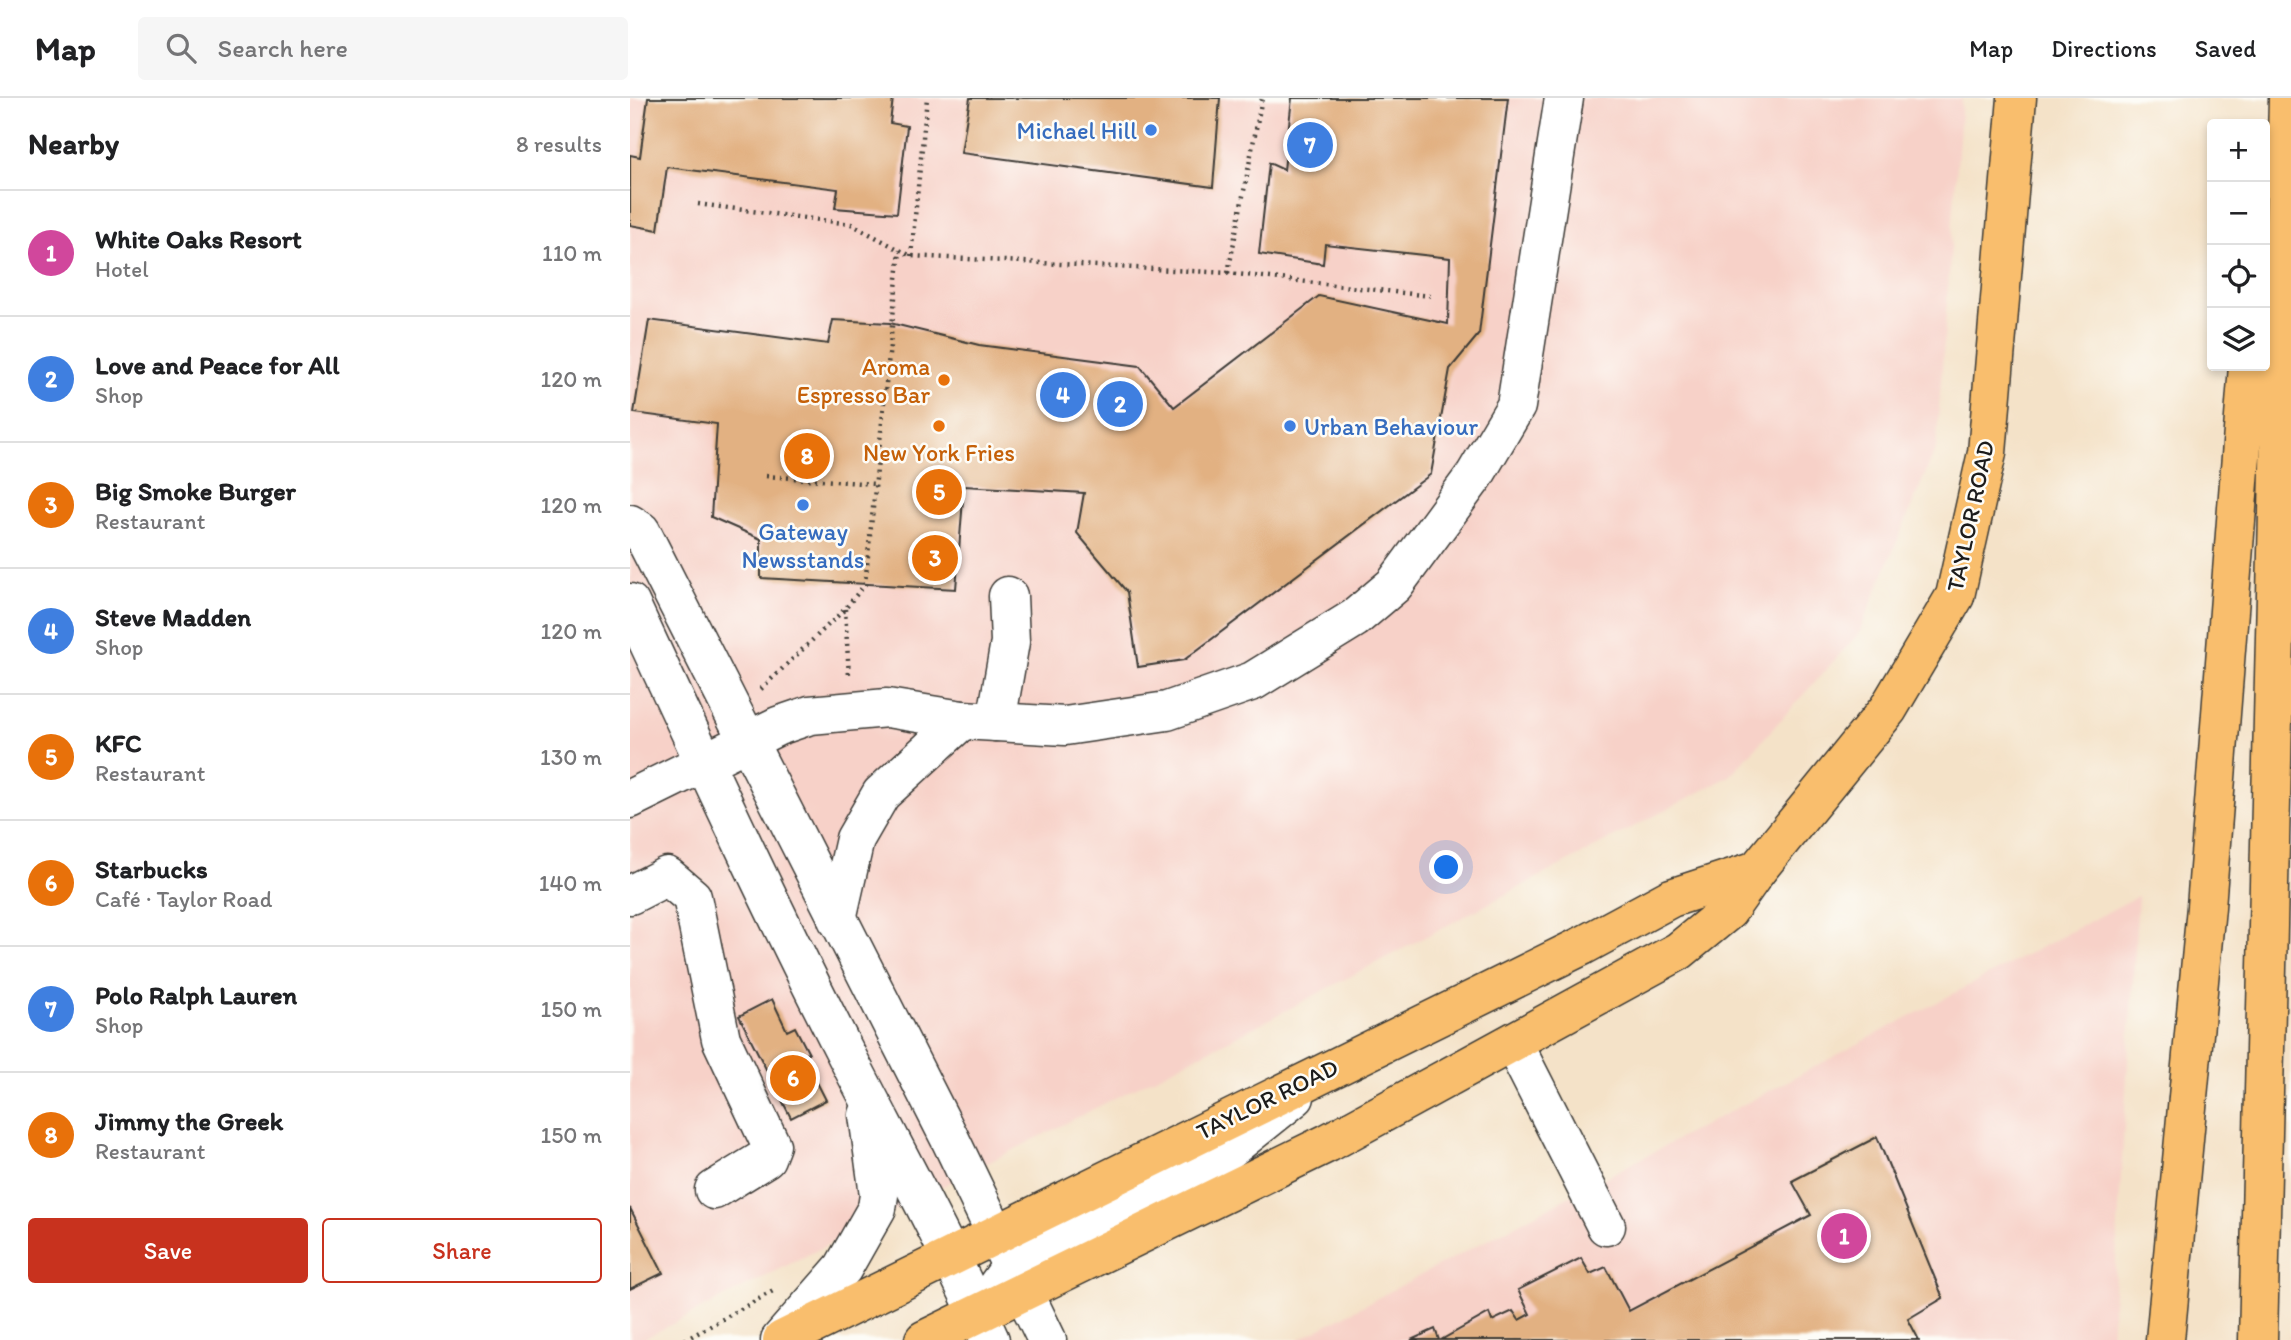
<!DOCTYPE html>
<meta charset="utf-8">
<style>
body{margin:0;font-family:Itim,sans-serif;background:#f6f6f6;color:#202124}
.controls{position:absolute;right:21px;top:21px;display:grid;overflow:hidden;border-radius:7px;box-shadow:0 4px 10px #0003}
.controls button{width:63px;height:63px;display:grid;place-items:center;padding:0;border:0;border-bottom:2px solid #e0e0e0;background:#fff;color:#202124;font:35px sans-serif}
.you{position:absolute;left:817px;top:770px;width:24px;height:24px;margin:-18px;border:5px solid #fff;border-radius:50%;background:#1a73e8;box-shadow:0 0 0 10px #1a73e833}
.badge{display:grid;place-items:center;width:46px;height:46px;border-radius:50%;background:#c8321e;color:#fff;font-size:23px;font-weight:700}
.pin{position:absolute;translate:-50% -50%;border:4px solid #fff;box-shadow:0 2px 7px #0006}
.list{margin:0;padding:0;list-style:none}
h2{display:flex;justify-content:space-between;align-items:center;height:91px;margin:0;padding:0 28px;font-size:30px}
h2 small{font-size:23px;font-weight:400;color:#757577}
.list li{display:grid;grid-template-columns:46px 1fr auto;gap:21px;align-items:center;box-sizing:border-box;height:126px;padding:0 28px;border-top:2px solid #e0e0e0}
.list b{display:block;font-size:26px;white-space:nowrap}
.list p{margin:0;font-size:23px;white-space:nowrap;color:#757577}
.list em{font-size:23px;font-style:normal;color:#757577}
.actions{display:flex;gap:14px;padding:21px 28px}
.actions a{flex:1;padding:16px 0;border:2px solid #c8321e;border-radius:7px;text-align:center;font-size:24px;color:#c8321e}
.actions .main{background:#c8321e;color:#fff}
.icon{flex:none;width:38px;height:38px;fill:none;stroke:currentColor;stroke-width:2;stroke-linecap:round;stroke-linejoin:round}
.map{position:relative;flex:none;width:1661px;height:1242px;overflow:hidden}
header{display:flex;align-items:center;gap:42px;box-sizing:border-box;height:98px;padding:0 35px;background:#fff;border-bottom:2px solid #e0e0e0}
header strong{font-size:33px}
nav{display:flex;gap:38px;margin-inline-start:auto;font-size:24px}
.search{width:490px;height:63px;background:#f6f6f6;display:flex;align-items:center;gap:18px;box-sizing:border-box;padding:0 24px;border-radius:7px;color:#757577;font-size:26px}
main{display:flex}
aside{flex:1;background:#fff}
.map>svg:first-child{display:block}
.built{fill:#f7d1c8}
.building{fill:#e2b182}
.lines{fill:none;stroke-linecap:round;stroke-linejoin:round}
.minor-casing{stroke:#3c3a36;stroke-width:41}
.major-casing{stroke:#3c3a36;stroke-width:41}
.highway-casing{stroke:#3c3a36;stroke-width:41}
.path{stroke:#3c3a36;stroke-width:4.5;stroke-dasharray:2 5;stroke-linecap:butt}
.minor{stroke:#fff;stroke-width:38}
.major{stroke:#f9be6d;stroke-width:38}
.highway{stroke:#f9be6d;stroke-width:38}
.shop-dot{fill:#3f7fe0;stroke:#fdfcf7;stroke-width:2.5}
.food-dot{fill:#e8710a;stroke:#fdfcf7;stroke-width:2.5}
.labels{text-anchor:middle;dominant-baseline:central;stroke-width:5;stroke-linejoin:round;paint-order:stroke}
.shop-label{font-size:24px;fill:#366cbe;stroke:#fdfcf7;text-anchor:end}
.food-label{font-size:24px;fill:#c56008;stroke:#fdfcf7;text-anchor:end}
.street-label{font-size:24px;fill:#1c1c1c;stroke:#fdfcf7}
</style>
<header>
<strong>Map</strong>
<div class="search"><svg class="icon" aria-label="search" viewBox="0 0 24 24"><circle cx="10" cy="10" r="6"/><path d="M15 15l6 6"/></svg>Search here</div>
<nav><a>Map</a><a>Directions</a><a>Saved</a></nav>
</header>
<main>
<aside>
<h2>Nearby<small>8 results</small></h2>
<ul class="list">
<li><span class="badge" style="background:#d1479c">1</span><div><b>White Oaks Resort</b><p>Hotel</p></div><em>110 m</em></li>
<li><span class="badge" style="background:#3f7fe0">2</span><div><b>Love and Peace for All</b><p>Shop</p></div><em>120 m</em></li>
<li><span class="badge" style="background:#e8710a">3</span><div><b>Big Smoke Burger</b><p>Restaurant</p></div><em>120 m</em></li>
<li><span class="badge" style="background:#3f7fe0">4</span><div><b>Steve Madden</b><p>Shop</p></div><em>120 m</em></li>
<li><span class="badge" style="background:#e8710a">5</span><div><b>KFC</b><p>Restaurant</p></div><em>130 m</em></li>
<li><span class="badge" style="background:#e8710a">6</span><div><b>Starbucks</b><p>Café · Taylor Road</p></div><em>140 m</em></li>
<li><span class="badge" style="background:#3f7fe0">7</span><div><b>Polo Ralph Lauren</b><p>Shop</p></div><em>150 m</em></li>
<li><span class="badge" style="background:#e8710a">8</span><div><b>Jimmy the Greek</b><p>Restaurant</p></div><em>150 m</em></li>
</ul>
<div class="actions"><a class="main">Save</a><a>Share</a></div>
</aside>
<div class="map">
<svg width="1661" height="1242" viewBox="0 0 1661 1242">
<rect width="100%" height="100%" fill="#fdfcf7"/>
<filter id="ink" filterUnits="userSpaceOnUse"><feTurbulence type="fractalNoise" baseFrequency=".0143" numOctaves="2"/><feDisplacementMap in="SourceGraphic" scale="14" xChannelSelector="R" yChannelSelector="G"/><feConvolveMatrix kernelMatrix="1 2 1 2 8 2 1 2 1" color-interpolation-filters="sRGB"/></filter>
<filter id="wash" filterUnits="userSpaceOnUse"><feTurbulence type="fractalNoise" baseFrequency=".00686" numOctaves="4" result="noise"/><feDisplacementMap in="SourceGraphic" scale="28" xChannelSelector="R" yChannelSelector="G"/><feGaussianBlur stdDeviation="1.57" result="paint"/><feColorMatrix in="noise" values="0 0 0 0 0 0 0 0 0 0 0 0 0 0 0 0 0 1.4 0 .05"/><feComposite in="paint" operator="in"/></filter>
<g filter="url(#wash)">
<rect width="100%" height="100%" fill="#f4e2c8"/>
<g class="built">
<polygon points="0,0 1332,0 1306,350 1229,535 1100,678 632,925 11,1242 0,1242"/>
<polygon points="1508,798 1481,1242 668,1242"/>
</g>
<g id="blocks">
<g class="building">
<polygon points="18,0 263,0 260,25 277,28 267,115 205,110 208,91 37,69 28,132 0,127 0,57 10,59"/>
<polygon points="340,0 590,0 583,89 331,55"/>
<polygon points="662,0 878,0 849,236 820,271 801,376 554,562 508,569 497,494 447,435 454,395 334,388 326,491 131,480 131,441 81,419 87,326 4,315 19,222 198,246 203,222 260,225 349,247 510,268 544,309 689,198 818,226 820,160 695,146 693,166 629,156 639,65 654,72"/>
<polygon points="142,901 157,933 165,929 179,956 174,959 196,1002 161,1020 109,918"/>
<polygon points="1247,1039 1313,1200 1278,1221 1289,1242 811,1242 859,1215 862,1223 883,1213 889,1222 900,1216 888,1192 951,1160 960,1176 976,1169 999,1213 1181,1117 1162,1083"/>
<polygon points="0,1110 33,1175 0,1191"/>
<polygon points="805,1231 809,1242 781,1242"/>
</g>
</g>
</g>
<g filter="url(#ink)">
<use href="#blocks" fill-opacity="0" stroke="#3c3a36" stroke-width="2"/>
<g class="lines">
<g class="minor-casing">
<g id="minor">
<polyline points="0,426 11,433 320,1041 417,1242"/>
<path d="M 0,505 C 72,660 144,816 222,968 C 269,1059 318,1149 360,1242"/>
<polyline points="366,624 380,544 378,498"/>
<polyline points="0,701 148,628 180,617 257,610 332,622 435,628 537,613 623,583 725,520 764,487 845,377 886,308 934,0"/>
<polyline points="0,797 37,778 62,799 91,941 141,1047 136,1060 84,1092"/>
<polyline points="207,821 225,741 251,696 332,622"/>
<polyline points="883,945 976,1128"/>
<polyline points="367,1188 382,1167 433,1137 580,1067 665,999"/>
<polyline points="150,1242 213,1170 247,1110 249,1097 238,1017"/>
</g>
</g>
<g class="major-casing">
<g id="major">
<polyline points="152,1242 952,848 1041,800 1127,772"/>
<polyline points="294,1242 698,1045 1049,853 1098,813 1127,772 1258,611 1325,498 1357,355 1387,0"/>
</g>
</g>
<g class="highway-casing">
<g id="highway">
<polyline points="1535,1242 1576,809 1618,268"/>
<polyline points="1628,1242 1658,0"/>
</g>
</g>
<g class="path">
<polyline points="68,106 221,126 281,158 598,175 800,198"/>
<polyline points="281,158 297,0"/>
<polyline points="598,175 632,0"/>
<polyline points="136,378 245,386"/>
<polyline points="215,511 219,578"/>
<polyline points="131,591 215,511 235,486 270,152"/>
<polyline points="55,1242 143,1193"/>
</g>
<use href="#minor" class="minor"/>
<use href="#major" class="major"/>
<use href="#highway" class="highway"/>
</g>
</g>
<g class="shop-dot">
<circle cx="521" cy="32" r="7"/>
<circle cx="660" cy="328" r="7"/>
<circle cx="173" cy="407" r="7"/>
</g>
<g class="food-dot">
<circle cx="314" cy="282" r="7"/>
<circle cx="309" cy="328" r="7"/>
</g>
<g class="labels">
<g class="shop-label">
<text x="507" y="32">Michael Hill</text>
<text x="674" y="328" text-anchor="start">Urban Behaviour</text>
<text x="173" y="433" text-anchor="middle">Gateway<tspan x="173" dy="28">Newsstands</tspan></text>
</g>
<g class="food-label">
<text x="300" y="268">Aroma<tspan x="300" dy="28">Espresso Bar</tspan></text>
<text x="309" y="354" text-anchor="middle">New York Fries</text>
</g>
<g class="street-label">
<text transform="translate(1340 418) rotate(-78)">TAYLOR ROAD</text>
<text transform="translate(637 1001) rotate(-26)">TAYLOR ROAD</text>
</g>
</g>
</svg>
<div class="controls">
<button>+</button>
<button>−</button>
<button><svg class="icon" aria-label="locate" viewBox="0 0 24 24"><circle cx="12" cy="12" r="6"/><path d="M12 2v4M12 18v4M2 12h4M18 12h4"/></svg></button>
<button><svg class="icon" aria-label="layers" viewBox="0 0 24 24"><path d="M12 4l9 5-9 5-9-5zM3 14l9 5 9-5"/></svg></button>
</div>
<div class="you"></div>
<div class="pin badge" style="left:1214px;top:1138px;background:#d1479c">1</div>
<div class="pin badge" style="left:490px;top:306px;background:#3f7fe0">2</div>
<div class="pin badge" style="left:305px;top:460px;background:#e8710a">3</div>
<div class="pin badge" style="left:433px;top:297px;background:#3f7fe0">4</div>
<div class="pin badge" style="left:309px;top:394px;background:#e8710a">5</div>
<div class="pin badge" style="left:163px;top:980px;background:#e8710a">6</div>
<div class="pin badge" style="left:680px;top:47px;background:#3f7fe0">7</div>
<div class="pin badge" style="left:177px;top:358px;background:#e8710a">8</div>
</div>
</main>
